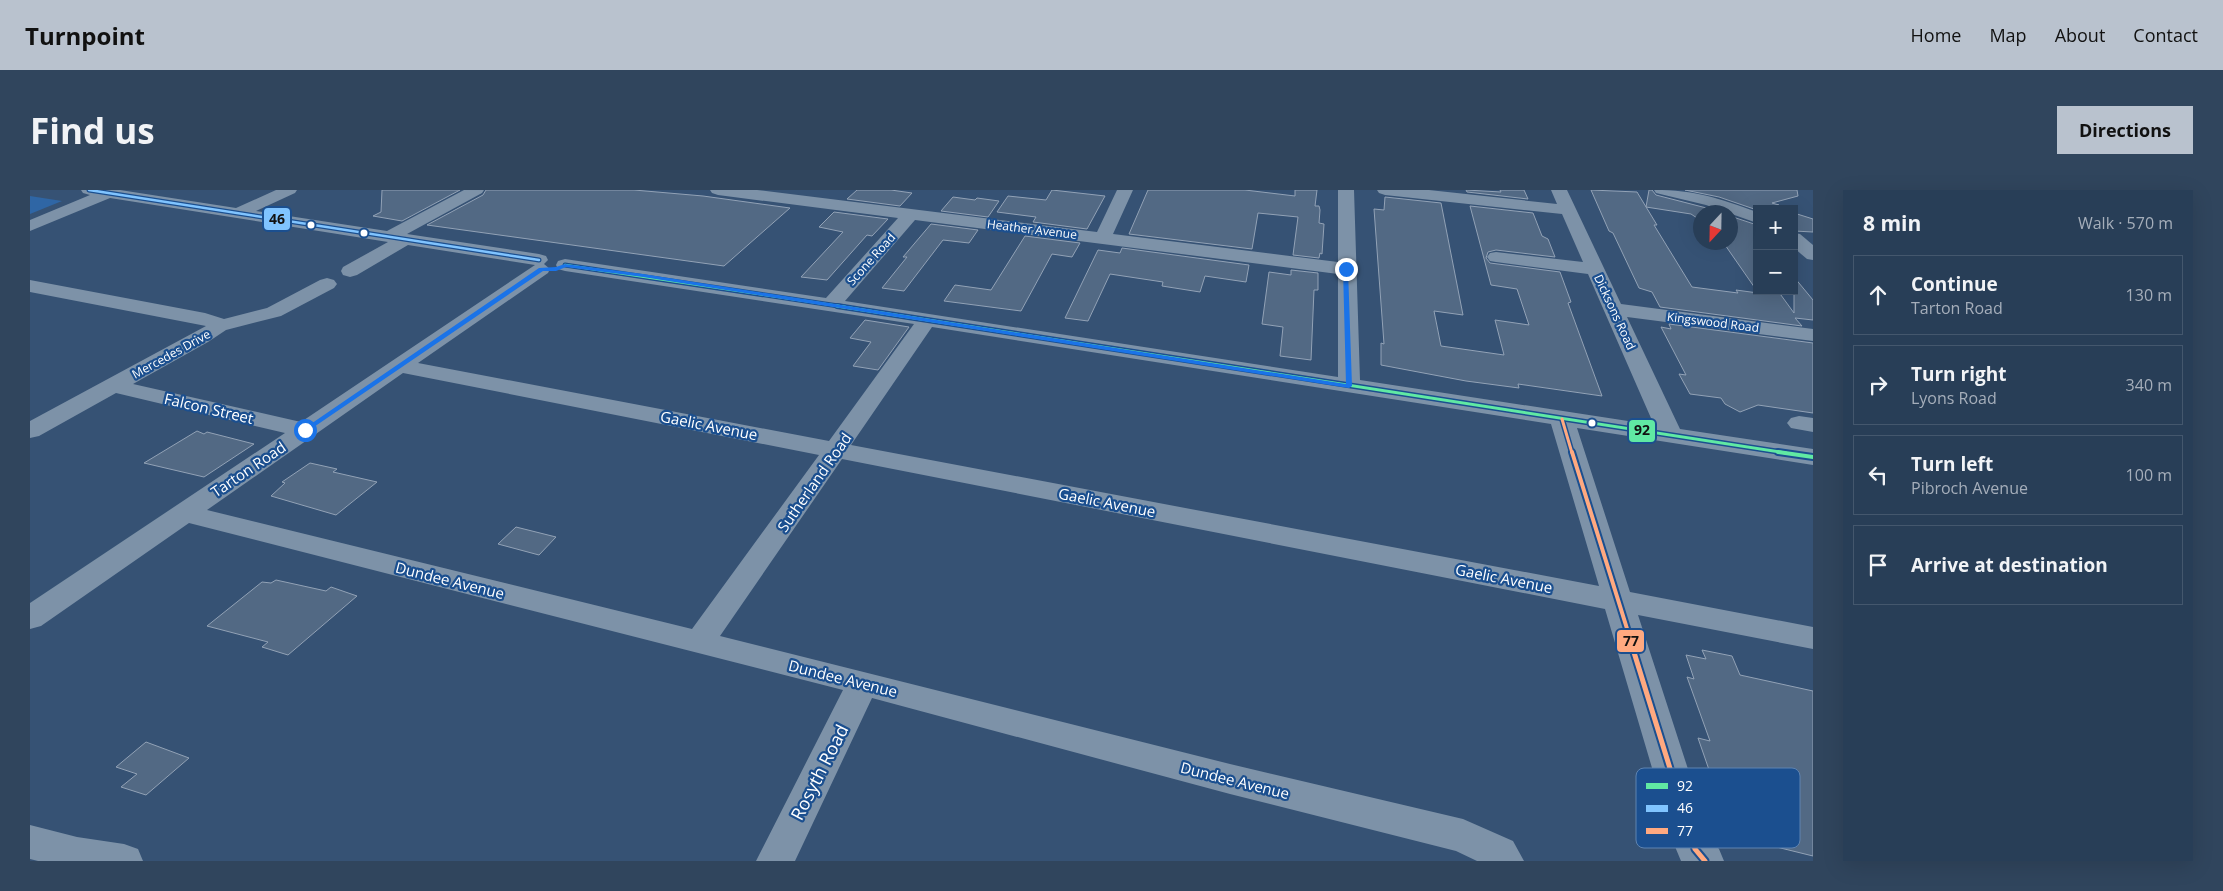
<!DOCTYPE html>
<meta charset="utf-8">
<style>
body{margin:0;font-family:"Open Sans",sans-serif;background:#30455d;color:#f1f3f6}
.controls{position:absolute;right:15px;top:15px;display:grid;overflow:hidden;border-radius:0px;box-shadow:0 5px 20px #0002}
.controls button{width:45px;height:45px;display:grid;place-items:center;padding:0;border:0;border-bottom:1px solid #44576d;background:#283e57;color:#f1f3f6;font:25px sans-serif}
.compass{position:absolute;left:1663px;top:15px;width:45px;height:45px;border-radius:50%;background:#283e57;box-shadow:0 5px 20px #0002;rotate:202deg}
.stop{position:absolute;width:15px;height:15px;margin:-11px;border:4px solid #1a73e8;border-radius:50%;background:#fff}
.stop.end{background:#1a73e8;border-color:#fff;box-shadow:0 1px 5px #0008}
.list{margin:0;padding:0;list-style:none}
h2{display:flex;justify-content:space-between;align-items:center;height:65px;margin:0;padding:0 20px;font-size:21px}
h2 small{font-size:16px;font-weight:400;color:#a5aeba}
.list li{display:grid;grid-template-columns:32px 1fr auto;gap:15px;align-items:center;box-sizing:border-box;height:80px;margin:0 10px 10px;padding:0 10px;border:1px solid #44576d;border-radius:0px}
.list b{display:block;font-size:19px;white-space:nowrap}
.list p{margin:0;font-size:16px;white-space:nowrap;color:#a5aeba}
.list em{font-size:16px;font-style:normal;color:#a5aeba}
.icon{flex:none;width:28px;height:28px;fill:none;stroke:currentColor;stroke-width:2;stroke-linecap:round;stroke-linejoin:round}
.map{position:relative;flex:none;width:1783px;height:671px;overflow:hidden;border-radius:0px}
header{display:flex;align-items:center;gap:30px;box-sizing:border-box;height:70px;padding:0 25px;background:#b9c2ce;color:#111}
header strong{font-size:24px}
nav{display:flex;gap:28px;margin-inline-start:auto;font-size:18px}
.intro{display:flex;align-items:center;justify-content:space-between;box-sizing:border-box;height:120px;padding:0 30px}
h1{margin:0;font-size:35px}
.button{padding:12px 22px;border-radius:0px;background:#b9c2ce;color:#111;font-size:18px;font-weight:700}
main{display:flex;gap:30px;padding:0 30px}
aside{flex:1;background:#283e57;border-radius:0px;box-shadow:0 5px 20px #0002}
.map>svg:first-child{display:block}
.green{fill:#2f66a5}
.building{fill:#526984;stroke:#92a2b6}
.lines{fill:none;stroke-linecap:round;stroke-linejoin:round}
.minor{fill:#7d92a8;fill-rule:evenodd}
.bus-1-far2-casing{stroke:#1b4f8f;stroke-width:5}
.bus-1-far1-casing{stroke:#1b4f8f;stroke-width:6}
.bus-1-casing{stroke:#1b4f8f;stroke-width:8}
.bus-2-casing{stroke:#1b4f8f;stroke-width:5}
.bus-3-far2-casing{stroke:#1b4f8f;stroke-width:6}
.bus-3-far1-casing{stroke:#1b4f8f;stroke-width:8}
.bus-3-casing{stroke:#1b4f8f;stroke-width:9}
.bus-1-far2{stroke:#60e9a3;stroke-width:2.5}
.bus-1-far1{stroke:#60e9a3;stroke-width:3}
.bus-1{stroke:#60e9a3;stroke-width:4}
.bus-2{stroke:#80c4ff;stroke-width:2.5}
.bus-3-far2{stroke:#ffa980;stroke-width:3}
.bus-3-far1{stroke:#ffa980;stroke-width:4}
.bus-3{stroke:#ffa980;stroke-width:5}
.route{fill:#1a73e8}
.bus-dot{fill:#fff;stroke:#1b4f8f;stroke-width:2}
.labels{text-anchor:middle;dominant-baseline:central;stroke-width:4.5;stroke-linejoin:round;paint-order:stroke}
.far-street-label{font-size:12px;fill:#fff;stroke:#1b4f8f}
.street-label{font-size:15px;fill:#fff;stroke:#1b4f8f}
.near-street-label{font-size:18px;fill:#fff;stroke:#1b4f8f}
.key{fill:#1b4f8f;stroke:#5f84b1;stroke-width:1}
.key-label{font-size:14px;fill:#fff}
.line-badge{stroke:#1b4f8f;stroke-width:2}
.pale-badge-label{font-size:14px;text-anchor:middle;font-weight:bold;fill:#111}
</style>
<header>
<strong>Turnpoint</strong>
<nav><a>Home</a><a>Map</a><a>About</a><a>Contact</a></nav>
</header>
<div class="intro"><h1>Find us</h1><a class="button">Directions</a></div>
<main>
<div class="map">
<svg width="1783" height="671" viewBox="0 0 1783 671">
<rect width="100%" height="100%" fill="#365274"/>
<polygon class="green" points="0,6 32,11 0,24"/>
<g class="building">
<polygon points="352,0 430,0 372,31 343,26 351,22"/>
<polygon points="456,0 604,0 673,6 760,18 694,76 397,35 453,5"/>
<polygon points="827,0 861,0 882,3 870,16 817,9"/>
<polygon points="1022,0 1075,6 1057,39 1003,32 1006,27 967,22 978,6 1016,10"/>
<polygon points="1118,0 1215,0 1265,6 1265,0 1287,0 1285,16 1289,16 1290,20 1289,33 1294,34 1292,64 1290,63 1289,68 1263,65 1268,27 1228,23 1222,59 1099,44"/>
<polygon points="1436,0 1471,2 1470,0 1494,0 1498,9 1437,2"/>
<polygon points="1561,0 1607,2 1627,35 1624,35 1662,97 1708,103 1706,100 1728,103 1727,101 1748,101 1764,123 1764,87 1783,110 1783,130 1765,128 1772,136 1630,117 1622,102 1609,98 1583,43 1579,41"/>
<polygon points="1619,0 1622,0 1626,5 1692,22 1670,22 1670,30 1661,24 1616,17"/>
<polygon points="1655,0 1767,0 1768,6 1742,13 1749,15 1743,17 1750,19 1727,20 1689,7"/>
<polygon points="923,7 945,10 947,8 969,11 958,27 911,21"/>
<polygon points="1355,7 1411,13 1433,125 1404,121 1411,156 1474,165 1465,130 1499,135 1487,99 1461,95 1440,16 1503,23 1512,46 1518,49 1525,67 1466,60 1458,62 1456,68 1460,73 1530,82 1541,112 1538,113 1572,206 1488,194 1489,198 1436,191 1351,175 1351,153 1354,154 1344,19 1354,20"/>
<polygon points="804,22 858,29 842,46 837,45 797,90 771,87 813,42 789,37"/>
<polygon points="1764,23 1783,29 1783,42 1764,41"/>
<polygon points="1700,26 1727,35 1727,101 1693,52 1700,52"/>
<polygon points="901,34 948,40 939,53 913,50 874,101 852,98 877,67 873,67"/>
<polygon points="995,46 1050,53 1042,67 1022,64 991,121 914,111 925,95 961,100"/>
<polygon points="1092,58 1219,75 1216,92 1175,86 1170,102 1132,96 1133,92 1080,84 1058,131 1035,128 1068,60 1090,63"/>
<polygon points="1261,80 1288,83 1288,100 1284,100 1281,170 1250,166 1253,137 1232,134 1239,82 1261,85"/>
<polygon points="835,130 879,137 848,180 823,176 841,152 820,148"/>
<polygon points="1639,134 1783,153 1783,223 1728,215 1710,222 1695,214 1691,208 1660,204 1649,184 1656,185 1631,137 1641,139"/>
<polygon points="167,241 174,244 177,242 224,254 174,287 114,273"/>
<polygon points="280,273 307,279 303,282 347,292 306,325 241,306 255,293 252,292"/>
<polygon points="486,337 526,347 509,365 468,354"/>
<polygon points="246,390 296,401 301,397 327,406 258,465 232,457 238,452 177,436 232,392 241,393"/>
<polygon points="1672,460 1702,466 1710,485 1783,501 1783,666 1702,646 1668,548 1680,551 1657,487 1664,489 1656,465 1676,469"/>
<polygon points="116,552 159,568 116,605 91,597 107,584 86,577"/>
</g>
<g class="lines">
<g class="minor">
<path d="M 51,0 L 90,0 L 206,18 L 246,0 L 267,0 L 265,3 L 226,21 L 357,41 L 434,0 L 454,0 L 452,3 L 377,44 L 509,64 L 516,66 L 518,70 L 514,74 L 520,79 L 518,83 L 388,173 L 799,251 L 884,134 L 535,81 L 528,79 L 526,75 L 528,71 L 535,69 L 796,108 L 868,28 L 688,5 L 682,3 L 680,0 L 727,0 L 1067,42 L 1087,0 L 1103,0 L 1083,44 L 1308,72 L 1308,0 L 1324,0 L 1330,190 L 1624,235 L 1558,84 L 1466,72 L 1460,71 L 1457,67 L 1460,63 L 1466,62 L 1553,72 L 1532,24 L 1355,5 L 1349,3 L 1347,0 L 1399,0 L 1527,14 L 1521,0 L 1537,0 L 1591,114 L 1783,139 L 1783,151 L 1597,127 L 1650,239 L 1783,259 L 1783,275 L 1547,238 L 1600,402 L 1783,437 L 1783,459 L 1608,425 L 1681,650 L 1689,659 L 1694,671 L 1651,671 L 1646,659 L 1575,419 L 812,269 L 690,446 L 1200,574 L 1433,629 L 1483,651 L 1494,671 L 1447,671 L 1426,661 L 1200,604 L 842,508 L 765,671 L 726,671 L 813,500 L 159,333 L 11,436 L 0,439 L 0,413 L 255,243 L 86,203 L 9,246 L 0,248 L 0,231 L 176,136 L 0,102 L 0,90 L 175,123 L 194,129 L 237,118 L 290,90 L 297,88 L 304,90 L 307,94 L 304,98 L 251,126 L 196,140 L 178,152 L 103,194 L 271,232 L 505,75 L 378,55 L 327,85 L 320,87 L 313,85 L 311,81 L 313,77 L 358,52 L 80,8 L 0,41 L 0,30 L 60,5 L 53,3 ZM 885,30 L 1308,84 L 1308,187 L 815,111 ZM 902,137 L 1521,234 L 1569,396 L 821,255 ZM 373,183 L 789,265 L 662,439 L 177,320 Z"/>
<path d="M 1624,0 C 1666,0 1688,8 1727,22 L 1727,33 L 1676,15 L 1626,3 Z"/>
<polygon points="1764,43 1770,44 1783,55 1783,70 1777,69 1764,58"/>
<polygon points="1769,226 1783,228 1783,242 1761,238 1757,233 1761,228"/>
<polygon points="0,635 47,647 94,654 108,659 113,671 8,671 0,669"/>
</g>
<g class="bus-1-far2-casing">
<polyline id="bus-1-far2" points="535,75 815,117"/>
</g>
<g class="bus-1-far1-casing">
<polyline id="bus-1-far1" points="807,116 1756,263"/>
</g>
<g class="bus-1-casing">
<polyline id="bus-1" points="1748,262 1783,267"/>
</g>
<g class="bus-2-casing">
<polyline id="bus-2" points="59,0 509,70"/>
</g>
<g class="bus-3-far2-casing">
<polyline id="bus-3-far2" points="1532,229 1542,263"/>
</g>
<g class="bus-3-far1-casing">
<polyline id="bus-3-far1" points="1542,262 1599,445"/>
</g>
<g class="bus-3-casing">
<polyline id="bus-3" points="1598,443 1665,659 1675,671"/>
</g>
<use href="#bus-1-far2" class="bus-1-far2"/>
<use href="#bus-1-far1" class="bus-1-far1"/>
<use href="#bus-1" class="bus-1"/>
<use href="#bus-2" class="bus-2"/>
<use href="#bus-3-far2" class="bus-3-far2"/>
<use href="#bus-3-far1" class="bus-3-far1"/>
<use href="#bus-3" class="bus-3"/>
</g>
<polygon class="route" points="535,74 613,84 1316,194 1313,79 1316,77 1318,79 1322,196 1319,198 613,87 536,77 526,81 513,81 278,241 272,240 509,78 526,77"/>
<g class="bus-dot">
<circle cx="281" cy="35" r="4.5"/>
<circle cx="334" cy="43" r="4.5"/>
<circle cx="1562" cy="233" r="4.5"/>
</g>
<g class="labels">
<g class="far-street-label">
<text transform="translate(1002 39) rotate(7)">Heather Avenue</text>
<text transform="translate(841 69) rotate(-48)">Scone Road</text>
<text transform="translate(1585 122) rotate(65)">Dicksons Road</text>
<text transform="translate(1683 132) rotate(7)">Kingswood Road</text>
<text transform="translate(141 164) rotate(-29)">Mercedes Drive</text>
</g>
<g class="street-label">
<text transform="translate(179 218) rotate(13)">Falcon Street</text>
<text transform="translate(679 235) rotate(11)">Gaelic Avenue</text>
<text transform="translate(218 279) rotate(-34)">Tarton Road</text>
<text transform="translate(784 292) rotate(-55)">Sutherland Road</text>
<text transform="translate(1077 312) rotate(11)">Gaelic Avenue</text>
<text transform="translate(1474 388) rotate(11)">Gaelic Avenue</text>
<text transform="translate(420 390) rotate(14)">Dundee Avenue</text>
<text transform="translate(813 488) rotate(14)">Dundee Avenue</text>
<text transform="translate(1205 590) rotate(14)">Dundee Avenue</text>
</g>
<g class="near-street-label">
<text transform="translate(789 582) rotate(-63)">Rosyth Road</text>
</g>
</g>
<rect x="1606" y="578" width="164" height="80" rx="8" class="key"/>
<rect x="1616" y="593" width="22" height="6" fill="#60e9a3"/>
<rect x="1616" y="615" width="22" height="7" fill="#80c4ff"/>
<rect x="1616" y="638" width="22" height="6" fill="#ffa980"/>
<g class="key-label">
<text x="1647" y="601">92</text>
<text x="1647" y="623">46</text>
<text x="1647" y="646">77</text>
</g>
<g class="line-badge">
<rect x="233" y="17" width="28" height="24" rx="5" fill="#80c4ff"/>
<rect x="1598" y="229" width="28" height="24" rx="5" fill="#60e9a3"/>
<rect x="1586" y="439" width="29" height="24" rx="5" fill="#ffa980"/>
</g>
<g class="pale-badge-label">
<text x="247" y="34">46</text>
<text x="1612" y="245">92</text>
<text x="1601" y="456">77</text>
</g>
</svg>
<div class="controls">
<button>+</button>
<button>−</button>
</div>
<svg class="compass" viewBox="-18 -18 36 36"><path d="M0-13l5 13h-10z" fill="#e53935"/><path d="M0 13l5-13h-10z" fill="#a5aeba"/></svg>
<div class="stop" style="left:275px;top:240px"></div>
<div class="stop end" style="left:1316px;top:79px"></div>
</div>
<aside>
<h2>8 min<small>Walk · 570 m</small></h2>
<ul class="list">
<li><svg class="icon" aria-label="ahead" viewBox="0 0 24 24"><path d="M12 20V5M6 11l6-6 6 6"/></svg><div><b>Continue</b><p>Tarton Road</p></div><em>130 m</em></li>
<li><svg class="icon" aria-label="right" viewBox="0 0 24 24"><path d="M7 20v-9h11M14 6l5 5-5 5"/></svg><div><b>Turn right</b><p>Lyons Road</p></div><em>340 m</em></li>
<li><svg class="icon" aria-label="left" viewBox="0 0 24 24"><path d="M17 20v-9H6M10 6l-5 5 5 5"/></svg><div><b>Turn left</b><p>Pibroch Avenue</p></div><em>100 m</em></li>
<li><svg class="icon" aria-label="arrive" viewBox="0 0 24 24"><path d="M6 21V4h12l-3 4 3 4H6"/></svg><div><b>Arrive at destination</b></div></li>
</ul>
</aside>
</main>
